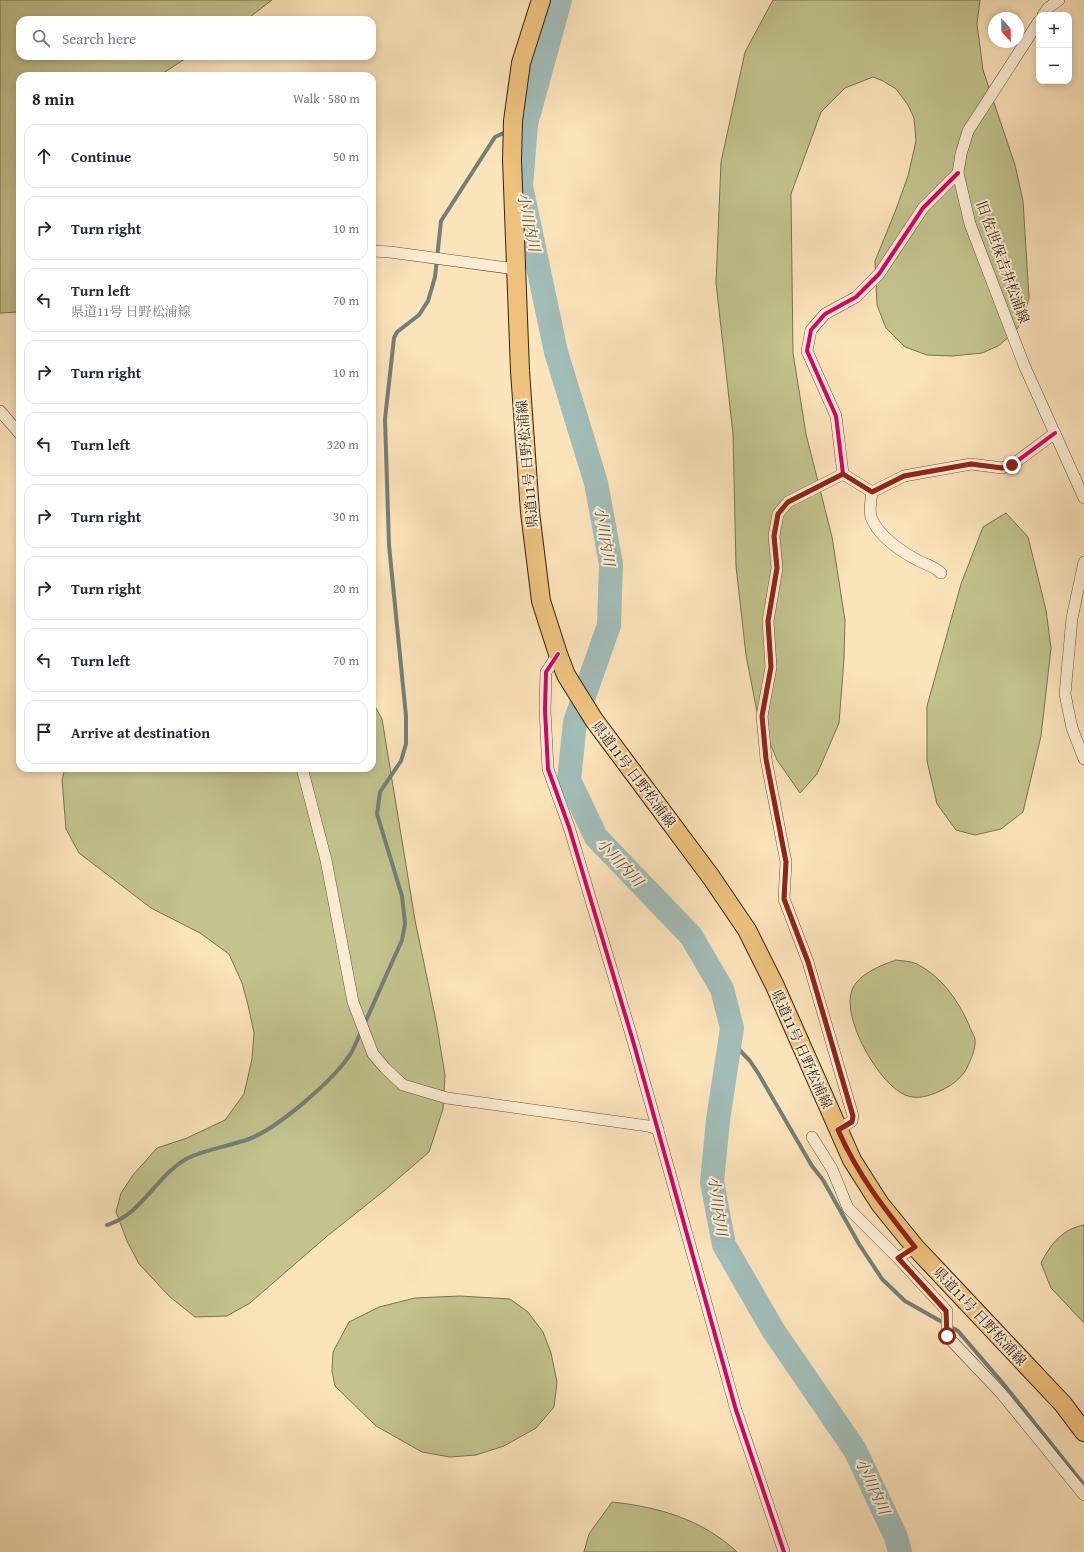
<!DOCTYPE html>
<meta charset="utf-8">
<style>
body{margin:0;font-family:"Gentium Book Plus","Noto Serif JP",serif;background:#f2f2f3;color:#1f2937}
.controls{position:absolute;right:12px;top:12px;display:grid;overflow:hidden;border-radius:8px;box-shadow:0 2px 6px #0003}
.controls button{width:36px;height:36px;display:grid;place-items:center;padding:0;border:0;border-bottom:1px solid #e0e1e3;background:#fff;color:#1f2937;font:20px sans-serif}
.compass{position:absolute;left:988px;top:12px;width:36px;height:36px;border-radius:50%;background:#fff;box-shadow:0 2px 6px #0003;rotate:158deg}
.stop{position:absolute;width:12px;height:12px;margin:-9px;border:3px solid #8f2418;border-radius:50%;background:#fff}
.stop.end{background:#8f2418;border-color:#fff;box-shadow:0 1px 4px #0008}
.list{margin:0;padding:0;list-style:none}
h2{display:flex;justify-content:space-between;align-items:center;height:52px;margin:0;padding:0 16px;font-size:17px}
h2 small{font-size:13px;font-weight:400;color:#747a83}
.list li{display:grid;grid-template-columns:26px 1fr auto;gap:12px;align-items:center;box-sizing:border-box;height:64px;margin:0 8px 8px;padding:0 8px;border:1px solid #e0e1e3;border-radius:12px}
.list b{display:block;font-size:15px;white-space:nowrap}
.list p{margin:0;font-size:13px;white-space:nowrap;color:#747a83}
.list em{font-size:13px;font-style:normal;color:#747a83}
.icon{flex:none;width:22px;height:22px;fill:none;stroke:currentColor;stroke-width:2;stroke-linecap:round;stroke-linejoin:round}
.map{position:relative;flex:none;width:1084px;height:1552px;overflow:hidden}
.search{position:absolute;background:#fff;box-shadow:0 2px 6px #0003;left:16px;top:16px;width:360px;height:44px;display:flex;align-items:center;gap:10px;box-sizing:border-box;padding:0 14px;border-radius:12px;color:#747a83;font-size:15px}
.panel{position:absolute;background:#fff;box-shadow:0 2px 6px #0003;left:16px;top:72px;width:360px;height:700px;border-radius:12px}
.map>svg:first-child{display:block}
.green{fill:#c2c38d;stroke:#787453}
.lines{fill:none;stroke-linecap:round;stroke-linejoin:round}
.stream{stroke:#738078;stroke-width:4}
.river{stroke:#a1bdb8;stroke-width:24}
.minor-casing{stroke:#615441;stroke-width:12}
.primary-casing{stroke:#2e2419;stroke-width:20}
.minor{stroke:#fcedd2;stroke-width:11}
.primary{stroke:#eec27d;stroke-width:18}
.cycleway-casing{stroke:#fcedd2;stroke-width:6}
.cycleway{stroke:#d6006c;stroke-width:4}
.route{stroke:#8f2418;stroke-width:5}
.labels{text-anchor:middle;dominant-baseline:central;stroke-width:4;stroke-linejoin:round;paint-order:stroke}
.street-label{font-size:14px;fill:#2e2419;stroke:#fcedd2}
.water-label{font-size:15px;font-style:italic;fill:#505249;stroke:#fcedd2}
</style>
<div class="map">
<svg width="1084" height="1552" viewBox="0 0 1084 1552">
<rect width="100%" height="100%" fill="#fbe3ba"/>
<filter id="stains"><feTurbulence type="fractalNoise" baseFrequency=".005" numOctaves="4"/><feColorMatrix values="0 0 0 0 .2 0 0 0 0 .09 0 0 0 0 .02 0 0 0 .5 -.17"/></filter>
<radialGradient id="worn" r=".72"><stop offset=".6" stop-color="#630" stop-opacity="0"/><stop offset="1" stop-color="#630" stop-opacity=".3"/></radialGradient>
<g class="green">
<polygon points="0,0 272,0 246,20 20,20 20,56 189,56 159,76 20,76 20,312 0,313"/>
<polygon points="773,0 980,0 977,24 983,70 1015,165 1023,201 1029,298 1022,321 1015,332 998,346 982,353 952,356 927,355 905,347 886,328 877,305 875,261 895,212 908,176 916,141 914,118 908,105 896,89 883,81 873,77 845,88 821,112 791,194 793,353 806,434 832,537 845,620 844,659 839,723 817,774 800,793 777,760 757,712 746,655 736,566 733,434 716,283 721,162 745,52"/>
<polygon points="1006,513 1028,537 1046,610 1051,648 1041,736 1023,812 1001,829 975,835 956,830 937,804 927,761 927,706 961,584 983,527"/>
<polygon points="372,701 382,719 415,920 436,1021 445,1075 443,1109 429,1152 385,1190 326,1237 250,1303 227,1316 195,1317 170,1297 139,1264 127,1241 116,1212 121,1193 133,1175 157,1148 187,1138 225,1120 244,1094 252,1059 254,1033 248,1005 242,983 229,954 200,933 151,908 79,853 66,829 62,780 65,768 372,768"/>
<path d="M 896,960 C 902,961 911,961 917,964 C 942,977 958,1000 969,1025 C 970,1029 974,1035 975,1039 C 976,1049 971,1059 967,1068 C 961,1079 951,1086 940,1091 C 929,1096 917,1100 905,1095 C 879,1084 841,1018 852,990 C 858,974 882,965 896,960 Z"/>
<path d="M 1084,1225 L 1084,1323 L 1051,1288 L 1041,1263 C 1050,1245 1062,1229 1084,1225 Z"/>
<polygon points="460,1296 510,1299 528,1312 543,1332 551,1353 557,1382 554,1407 536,1428 504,1446 476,1455 450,1457 422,1452 376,1426 335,1386 332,1371 333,1352 349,1322 379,1307 415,1298"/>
<path d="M 612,1502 C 658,1507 702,1519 737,1552 L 584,1552 L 589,1534 Z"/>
</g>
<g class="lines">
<g class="stream">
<polyline points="518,127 526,124"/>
<polyline points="364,1025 402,940 405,924 402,896 377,814 380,792 401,761 406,744 406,716 389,545 385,419 394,338 397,332 419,315 428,301 435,277 441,221 495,137 508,131"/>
<polyline points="730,1040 750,1061 758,1073 812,1166 823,1180 859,1244 882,1279 905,1301 958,1331 1001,1381 1084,1485"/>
<path d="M 107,1225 C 143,1214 156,1175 188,1158 C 207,1149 230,1146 249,1139 C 278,1128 335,1079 351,1053 C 355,1046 358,1038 361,1031"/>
</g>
<polyline class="river" points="560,0 526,124 521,186 556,352 596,483 611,564 609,625 575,722 569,780 596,837 691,936 722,989 732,1028 718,1120 712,1182 724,1245 773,1330 855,1450 896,1537 900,1552"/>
<g class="minor-casing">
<g id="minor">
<polyline points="1043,15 1048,8 1059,0"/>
<polyline points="1039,21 968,131 961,154 958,173 970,224 1024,365 1084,498"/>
<polyline points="958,173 923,208 879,274 856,297 825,314 811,330 807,351 836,416 843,474 872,492 904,476 971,464 1002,468 1012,465 1055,433"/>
<polyline points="372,251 390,252 515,269"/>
<polyline points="0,411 20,434"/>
<path d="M 872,492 C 871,499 869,510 871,517 C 878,536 902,552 919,561 C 927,565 934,566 941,573"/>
<polyline points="1084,562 1072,618 1065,694 1072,728 1084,759"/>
<polyline points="558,654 546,672 545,710 548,769 569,827 633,1041 736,1410 784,1552"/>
<polyline points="302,768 326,860 353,1002 373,1054 385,1068 403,1085 447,1098 648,1126 658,1129"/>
<polyline points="838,1130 852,1121 853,1116 808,962 784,899 786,862 766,759 762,716 771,667 768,621 777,568 774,536 778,514 788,502 843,474"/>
<polyline points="812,1137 832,1169 848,1208 898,1258"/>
<polyline points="915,1247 898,1258 947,1311 947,1336 1001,1393 1084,1495"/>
</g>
</g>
<g class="primary-casing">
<polyline id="primary" points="541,0 521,63 513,121 512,160 520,371 530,512 541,601 558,654 566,675 594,720 711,877 747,930 775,986 852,1160 880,1204 915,1247 1063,1404 1084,1432"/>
</g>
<use href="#minor" class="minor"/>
<use href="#primary" class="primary"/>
<g class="cycleway-casing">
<g id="cycleway">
<polyline points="958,173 923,208 879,274 856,297 825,314 811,330 807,351 836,416 843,474 872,492 904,476 971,464 1002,468 1012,465 1055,433"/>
<polyline points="558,654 546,672 545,710 548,769 569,827 633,1041 736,1410 784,1552"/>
<polyline points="838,1130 852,1121 853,1116 808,962 784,899 786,862 766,759 762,716 771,667 768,621 777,568 774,536 778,514 788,502 843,474"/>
</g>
</g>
<use href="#cycleway" class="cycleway"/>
</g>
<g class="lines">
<path class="route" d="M 947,1336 L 946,1311 L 898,1258 L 915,1247 C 883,1207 859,1177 838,1130 L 852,1122 L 853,1116 L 808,962 L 784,899 L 786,862 L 766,759 L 762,716 L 771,667 L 768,621 L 777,568 L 774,536 L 778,514 L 788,502 L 843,474 L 872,492 L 904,476 L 971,464 L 1002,468 L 1012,465"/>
</g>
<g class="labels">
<g class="street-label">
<text transform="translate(1003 262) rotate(70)">旧 佐世保吉井松浦線</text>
<text transform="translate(527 464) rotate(-95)">県道11号 日野松浦線</text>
<text transform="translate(634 774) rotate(53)">県道11号 日野松浦線</text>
<text transform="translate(802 1049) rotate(66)">県道11号 日野松浦線</text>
<text transform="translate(980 1316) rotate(47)">県道11号 日野松浦線</text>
</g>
<g class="water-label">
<text transform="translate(529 222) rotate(78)">小川内川</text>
<text transform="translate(605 536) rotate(81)">小川内川</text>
<text transform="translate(620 862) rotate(47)">小川内川</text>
<text transform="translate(718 1206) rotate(82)">小川内川</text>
<text transform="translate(873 1486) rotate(65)">小川内川</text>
</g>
</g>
<rect width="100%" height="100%" filter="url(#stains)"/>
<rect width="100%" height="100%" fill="url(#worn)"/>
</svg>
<div class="controls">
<button>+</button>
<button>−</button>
</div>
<svg class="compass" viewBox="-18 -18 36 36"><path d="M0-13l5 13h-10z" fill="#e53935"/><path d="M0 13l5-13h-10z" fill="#747a83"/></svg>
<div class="stop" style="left:947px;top:1336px"></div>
<div class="stop end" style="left:1012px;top:465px"></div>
<div class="search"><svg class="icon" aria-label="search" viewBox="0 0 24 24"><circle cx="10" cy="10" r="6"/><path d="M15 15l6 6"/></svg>Search here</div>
<section class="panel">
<h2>8 min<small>Walk · 580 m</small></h2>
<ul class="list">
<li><svg class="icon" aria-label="ahead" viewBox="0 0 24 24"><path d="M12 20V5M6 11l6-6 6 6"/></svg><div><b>Continue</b></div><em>50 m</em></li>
<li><svg class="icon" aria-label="right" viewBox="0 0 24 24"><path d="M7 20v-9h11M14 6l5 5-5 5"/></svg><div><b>Turn right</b></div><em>10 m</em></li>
<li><svg class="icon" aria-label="left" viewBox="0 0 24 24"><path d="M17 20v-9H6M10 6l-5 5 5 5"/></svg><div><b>Turn left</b><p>県道11号 日野松浦線</p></div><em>70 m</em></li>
<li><svg class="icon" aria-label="right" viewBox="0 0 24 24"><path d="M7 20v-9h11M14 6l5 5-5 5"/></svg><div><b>Turn right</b></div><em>10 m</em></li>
<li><svg class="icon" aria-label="left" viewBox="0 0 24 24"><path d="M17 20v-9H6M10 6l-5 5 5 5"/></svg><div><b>Turn left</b></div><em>320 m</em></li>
<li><svg class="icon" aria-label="right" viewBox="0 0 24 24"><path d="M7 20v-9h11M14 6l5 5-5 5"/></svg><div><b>Turn right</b></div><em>30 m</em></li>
<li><svg class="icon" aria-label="right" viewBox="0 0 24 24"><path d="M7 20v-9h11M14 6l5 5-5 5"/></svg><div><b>Turn right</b></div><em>20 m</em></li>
<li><svg class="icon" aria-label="left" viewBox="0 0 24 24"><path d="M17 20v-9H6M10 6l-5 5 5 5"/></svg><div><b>Turn left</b></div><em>70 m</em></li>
<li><svg class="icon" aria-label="arrive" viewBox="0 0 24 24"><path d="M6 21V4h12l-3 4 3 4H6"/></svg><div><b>Arrive at destination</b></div></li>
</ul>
</section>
</div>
